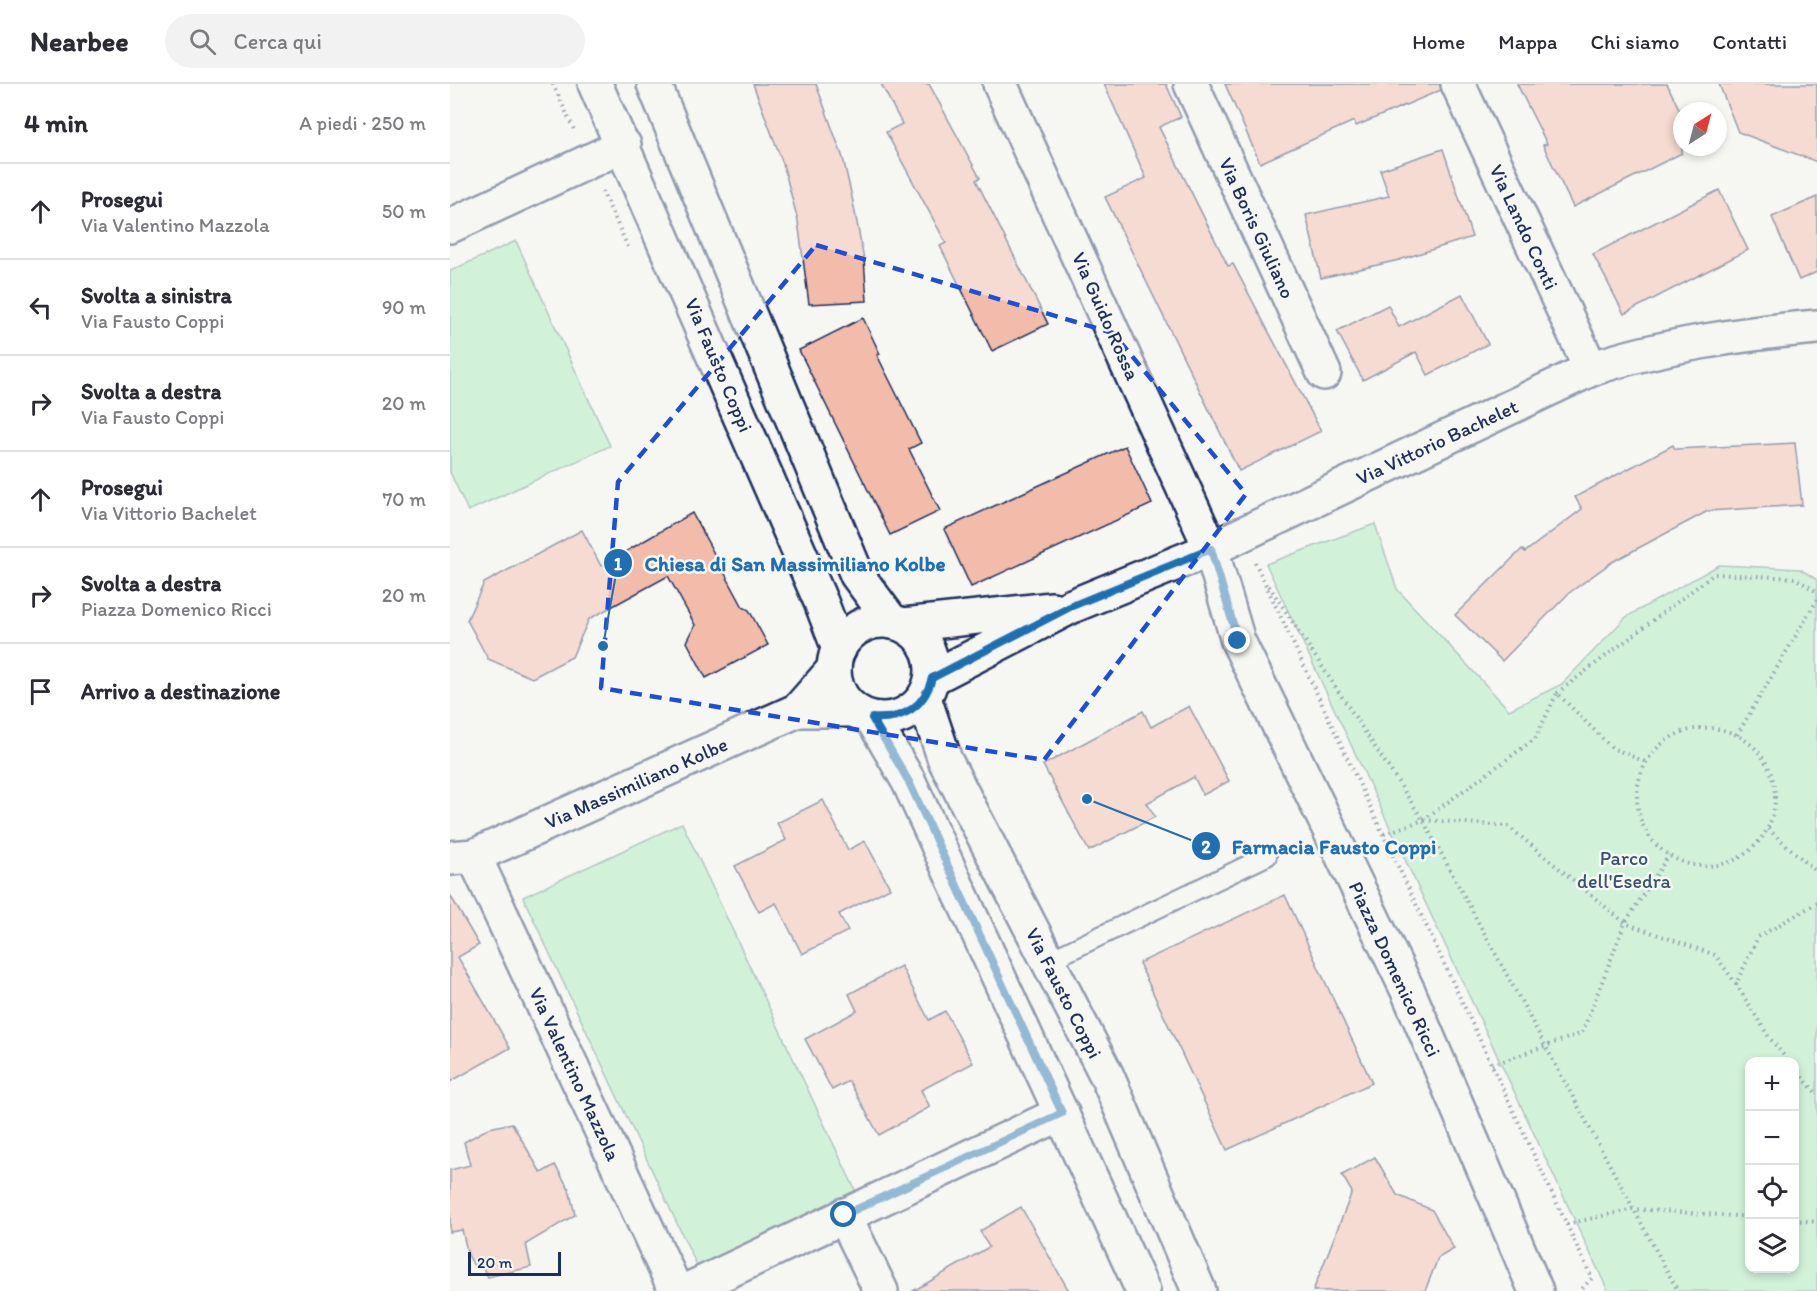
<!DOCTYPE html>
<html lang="it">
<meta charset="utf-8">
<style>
body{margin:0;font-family:Itim,sans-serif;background:#f2f2f3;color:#2b2b33}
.controls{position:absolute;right:18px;bottom:18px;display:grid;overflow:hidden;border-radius:12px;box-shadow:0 3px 9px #0003}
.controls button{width:54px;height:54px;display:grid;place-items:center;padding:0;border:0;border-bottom:2px solid #e1e1e2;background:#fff;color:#2b2b33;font:30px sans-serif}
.compass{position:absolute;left:1223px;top:18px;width:54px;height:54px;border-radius:50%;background:#fff;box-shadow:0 3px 9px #0003;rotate:36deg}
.scale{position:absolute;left:18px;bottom:15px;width:93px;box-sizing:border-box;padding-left:6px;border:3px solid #1b2f5e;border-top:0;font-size:16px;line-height:21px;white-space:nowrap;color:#1b2f5e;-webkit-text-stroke:4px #f6f6f2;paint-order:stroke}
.stop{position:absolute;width:18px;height:18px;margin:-14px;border:4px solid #1f6fb2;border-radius:50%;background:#fff}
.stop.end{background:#1f6fb2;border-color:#fff;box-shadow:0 2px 6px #0008}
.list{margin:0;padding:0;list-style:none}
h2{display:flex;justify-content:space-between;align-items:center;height:78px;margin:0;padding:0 24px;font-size:26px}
h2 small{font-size:20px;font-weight:400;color:#7c7c81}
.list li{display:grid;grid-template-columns:39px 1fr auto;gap:18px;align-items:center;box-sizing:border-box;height:96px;padding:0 24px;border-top:2px solid #e1e1e2}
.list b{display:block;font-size:22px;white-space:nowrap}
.list p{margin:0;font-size:20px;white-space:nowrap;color:#7c7c81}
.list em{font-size:20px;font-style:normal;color:#7c7c81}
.icon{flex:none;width:33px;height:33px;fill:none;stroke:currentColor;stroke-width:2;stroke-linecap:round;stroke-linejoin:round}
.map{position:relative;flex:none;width:1367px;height:1207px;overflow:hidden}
header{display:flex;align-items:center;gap:36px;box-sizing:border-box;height:84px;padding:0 30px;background:#fff;border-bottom:2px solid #e1e1e2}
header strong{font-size:28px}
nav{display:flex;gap:33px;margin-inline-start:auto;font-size:21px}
.search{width:420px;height:54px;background:#f2f2f3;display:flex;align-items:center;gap:15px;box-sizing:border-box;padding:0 21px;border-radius:33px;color:#7c7c81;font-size:22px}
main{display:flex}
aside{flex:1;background:#fff}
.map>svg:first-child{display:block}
.green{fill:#a5ecb9;stroke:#608e8c;stroke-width:1.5;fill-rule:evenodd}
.building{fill:#f3bbaa;stroke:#1b2f5e;stroke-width:1.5}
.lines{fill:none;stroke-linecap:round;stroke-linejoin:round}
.lane-casing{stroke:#1b2f5e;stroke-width:22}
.street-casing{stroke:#1b2f5e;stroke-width:38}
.secondary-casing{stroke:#1b2f5e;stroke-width:38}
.path{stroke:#1b2f5e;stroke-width:4;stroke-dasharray:1.5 4.5;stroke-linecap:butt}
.lane{stroke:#f6f6f2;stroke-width:18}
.street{stroke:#f6f6f2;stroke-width:33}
.secondary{stroke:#f6f6f2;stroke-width:33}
.route{stroke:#1f6fb2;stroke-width:8}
.marked{fill:none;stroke:#1d4ed8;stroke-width:4.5;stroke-dasharray:12 8;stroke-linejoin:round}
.labels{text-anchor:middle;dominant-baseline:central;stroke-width:5;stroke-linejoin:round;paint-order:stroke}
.street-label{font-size:20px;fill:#1b2f5e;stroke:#f6f6f2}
.park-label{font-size:20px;fill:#375570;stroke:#f6f6f2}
.leader{fill:none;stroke:#1f6fb2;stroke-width:2}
.callout-dot{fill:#1f6fb2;stroke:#f6f6f2;stroke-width:2}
.mark-label{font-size:18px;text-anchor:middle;font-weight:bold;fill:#fff}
.callout-label{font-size:21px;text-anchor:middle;font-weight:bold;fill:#1f6fb2;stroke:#f6f6f2;stroke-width:5;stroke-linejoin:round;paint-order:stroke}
</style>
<header>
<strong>Nearbee</strong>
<div class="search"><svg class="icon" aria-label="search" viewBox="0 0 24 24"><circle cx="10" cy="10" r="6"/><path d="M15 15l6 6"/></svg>Cerca qui</div>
<nav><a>Home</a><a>Mappa</a><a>Chi siamo</a><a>Contatti</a></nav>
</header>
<main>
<aside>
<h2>4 min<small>A piedi · 250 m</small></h2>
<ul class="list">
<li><svg class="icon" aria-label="ahead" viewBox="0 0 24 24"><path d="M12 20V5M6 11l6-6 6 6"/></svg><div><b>Prosegui</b><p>Via Valentino Mazzola</p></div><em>50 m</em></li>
<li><svg class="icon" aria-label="left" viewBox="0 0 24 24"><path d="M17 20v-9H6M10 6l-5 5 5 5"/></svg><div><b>Svolta a sinistra</b><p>Via Fausto Coppi</p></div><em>90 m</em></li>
<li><svg class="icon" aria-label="right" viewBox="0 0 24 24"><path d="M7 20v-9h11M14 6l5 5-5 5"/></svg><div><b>Svolta a destra</b><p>Via Fausto Coppi</p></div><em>20 m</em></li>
<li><svg class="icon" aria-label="ahead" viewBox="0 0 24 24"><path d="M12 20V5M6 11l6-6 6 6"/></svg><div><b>Prosegui</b><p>Via Vittorio Bachelet</p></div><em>70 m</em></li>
<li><svg class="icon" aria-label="right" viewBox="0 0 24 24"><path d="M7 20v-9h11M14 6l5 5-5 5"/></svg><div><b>Svolta a destra</b><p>Piazza Domenico Ricci</p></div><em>20 m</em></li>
<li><svg class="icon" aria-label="arrive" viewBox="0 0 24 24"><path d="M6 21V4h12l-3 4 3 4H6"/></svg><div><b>Arrivo a destinazione</b></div></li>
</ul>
</aside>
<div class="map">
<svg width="1367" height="1207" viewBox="0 0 1367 1207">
<rect width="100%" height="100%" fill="#f6f6f2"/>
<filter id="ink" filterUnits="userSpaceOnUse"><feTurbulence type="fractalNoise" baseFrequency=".0167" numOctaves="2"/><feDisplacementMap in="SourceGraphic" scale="12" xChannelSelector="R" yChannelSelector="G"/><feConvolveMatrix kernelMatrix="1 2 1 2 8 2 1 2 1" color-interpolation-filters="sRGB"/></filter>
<g filter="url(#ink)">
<g class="green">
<polygon points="66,157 160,362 18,427 0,388 0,187"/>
<path d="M 925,440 L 947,505 L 1059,626 L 1112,600 L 1176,533 L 1269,481 L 1350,485 L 1367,496 L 1367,1207 L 1158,1207 L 816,480 ZM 1300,978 L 1344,978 L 1344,1184 L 1300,1184 Z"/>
<polygon points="232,739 408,1112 249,1186 73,813"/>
</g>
<g class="building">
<polygon points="303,0 366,0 393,74 402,113 414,175 417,217 359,220 348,137 333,80"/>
<polygon points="431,0 479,0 530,94 526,96 598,240 542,267 490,162 496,159 436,48 452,40"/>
<polygon points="654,0 716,0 731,33 709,43 778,182 783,180 871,347 789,387 655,113 696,94"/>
<polygon points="775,0 990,0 991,6 906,42 904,37 810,79"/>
<polygon points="1067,0 1217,0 1232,31 1232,69 1123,123 1093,61 1097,60"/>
<polygon points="1269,0 1367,0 1367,78 1288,48"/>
<polygon points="993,65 1022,153 949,176 871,194 856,131 939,112 930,86"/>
<polygon points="1269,106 1298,166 1174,230 1143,170"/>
<polygon points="1367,113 1367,188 1349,196 1322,133"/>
<polygon points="1012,210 1038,260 978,291 966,268 913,296 887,247 938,221 949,243"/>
<polygon points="413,234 430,270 427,271 471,359 459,365 490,427 440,451 349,266"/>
<polygon points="1345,359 1352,421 1258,427 1162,478 1119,509 1052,577 1005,531 1072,465 1075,468 1132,425 1125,413 1223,361 1225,365"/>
<polygon points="675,362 702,420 521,503 494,445"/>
<polygon points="242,429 293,523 299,526 318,561 256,594 237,558 245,541 218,492 139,535 122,573 82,594 38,575 17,536 34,499 132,446 151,482"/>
<polygon points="739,622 779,697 753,711 744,693 697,719 705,733 639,767 593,681 693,627 701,643"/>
<polygon points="373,716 398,766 415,757 440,804 389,830 398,847 352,870 326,819 309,828 285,782 336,756 327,739"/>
<polygon points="0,811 29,861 8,873 60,964 0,998"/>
<polygon points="835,811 922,999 777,1066 689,879"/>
<polygon points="451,882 479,936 495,927 523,979 471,1006 480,1023 429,1051 399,997 382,1006 355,955 407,927 399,910"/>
<polygon points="62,1039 91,1089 105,1081 119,1105 125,1131 76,1160 81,1183 38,1193 31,1181 24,1182 18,1171 12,1146 0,1148 0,1086 20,1081 14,1058 39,1044"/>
<polygon points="925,1073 947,1111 982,1126 1004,1165 988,1174 975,1207 863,1207 902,1108 892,1091"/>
<polygon points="571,1123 619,1207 463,1207 539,1163 530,1147"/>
</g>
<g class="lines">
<g class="lane-casing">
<polyline id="lane" points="598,877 817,772"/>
</g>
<g class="street-casing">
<g id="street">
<polyline points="550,0 761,465 788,557 958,907 1086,1207"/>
<polyline points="741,0 874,289"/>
<polyline points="1008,0 1141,285"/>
<polyline points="0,142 174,61"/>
<polyline points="454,541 602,525"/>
<path d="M 482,594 L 622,522 L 761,465 L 1141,285 C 1208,262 1296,249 1367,243"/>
<polyline points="348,626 404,626"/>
<polyline points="24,772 226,1207"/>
<polyline points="0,774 24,772 348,626 384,585"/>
<polyline points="394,1131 431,1207"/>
<polyline points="236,1207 612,1029"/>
</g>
</g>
<g class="secondary-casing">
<g id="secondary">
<polyline points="145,0 371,518 389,565"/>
<polyline points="204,0 407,491 442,538"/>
<circle cx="433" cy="586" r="49"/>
<polyline points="474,614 495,676 657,992 749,1207"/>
<polyline points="422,634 459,698 693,1207"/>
</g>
</g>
<g class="path">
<polyline points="103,0 125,48"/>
<polyline points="152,107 178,163"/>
<polyline points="805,478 1142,1194 1130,1207"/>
<polyline points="819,502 973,736 1228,1207"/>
<polyline points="1107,609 1264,490 1345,494 1367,508"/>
<circle cx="1256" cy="713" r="69"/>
<polyline points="1287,651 1367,516"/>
<polyline points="974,736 1058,742 1175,839 1265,871 1286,900 1308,853 1367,819"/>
<polyline points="1318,745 1367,788"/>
<polyline points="934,750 973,736 1085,655 1107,609 1162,664 1196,678"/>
<polyline points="1286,900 1319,953 1339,978"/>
<polyline points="1042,981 1132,949 1175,839 1219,771"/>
<polyline points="1344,984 1367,1010"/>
<polyline points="1344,1136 1367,1138"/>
<polyline points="1117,1140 1183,1125 1300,1133"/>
</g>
<use href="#lane" class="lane"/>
<use href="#street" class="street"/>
<use href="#secondary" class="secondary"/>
</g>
</g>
<g class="lines" filter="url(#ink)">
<path class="route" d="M 394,1131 L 612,1029 L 459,698 L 422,634 C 452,636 474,624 482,594 L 622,522 L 761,465 L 788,557"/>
</g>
<path d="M0 0H1367V1207H0ZM 366,161 L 663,249 L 796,410 L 594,676 L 151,604 L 168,398 Z" fill="#f6f6f2" fill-opacity=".55" fill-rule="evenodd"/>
<path class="marked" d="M 366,161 L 663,249 L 796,410 L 594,676 L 151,604 L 168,398 Z"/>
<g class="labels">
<g class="street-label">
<text transform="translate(1074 143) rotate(65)">Via Lando Conti</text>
<text transform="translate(807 144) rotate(65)">Via Boris Giuliano</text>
<text transform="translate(656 232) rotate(66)">Via Guido Rossa</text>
<text transform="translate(269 281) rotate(67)">Via Fausto Coppi</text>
<text transform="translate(987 358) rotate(-25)">Via Vittorio Bachelet</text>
<text transform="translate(186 699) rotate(-24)">Via Massimiliano Kolbe</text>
<text transform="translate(945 885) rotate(65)">Piazza Domenico Ricci</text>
<text transform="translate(614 909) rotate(63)">Via Fausto Coppi</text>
<text transform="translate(125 990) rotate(65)">Via Valentino Mazzola</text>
</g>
<g class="park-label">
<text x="1174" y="774">Parco<tspan x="1174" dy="23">dell'Esedra</tspan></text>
</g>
</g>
<path class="leader" d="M153 562L168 479M637 715L756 762"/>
<g class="callout-dot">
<circle cx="153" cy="562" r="6"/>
<circle cx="637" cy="715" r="6"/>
<circle cx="168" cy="479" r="15"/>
<circle cx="756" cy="762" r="15"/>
</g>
<g class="mark-label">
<text x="168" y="486">1</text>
<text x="756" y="769">2</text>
</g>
<g class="callout-label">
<text x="345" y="487">Chiesa di San Massimiliano Kolbe</text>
<text x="884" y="770">Farmacia Fausto Coppi</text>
</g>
</svg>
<div class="controls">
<button>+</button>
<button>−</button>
<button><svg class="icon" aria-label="locate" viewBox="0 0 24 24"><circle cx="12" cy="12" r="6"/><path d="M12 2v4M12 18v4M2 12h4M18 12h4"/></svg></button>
<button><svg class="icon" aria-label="layers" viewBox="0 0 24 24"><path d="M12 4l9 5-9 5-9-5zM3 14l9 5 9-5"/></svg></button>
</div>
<svg class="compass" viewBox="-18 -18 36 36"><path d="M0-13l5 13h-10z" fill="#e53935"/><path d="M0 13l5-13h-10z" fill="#7c7c81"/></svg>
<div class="scale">20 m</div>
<div class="stop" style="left:394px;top:1131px"></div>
<div class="stop end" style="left:788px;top:557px"></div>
</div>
</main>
